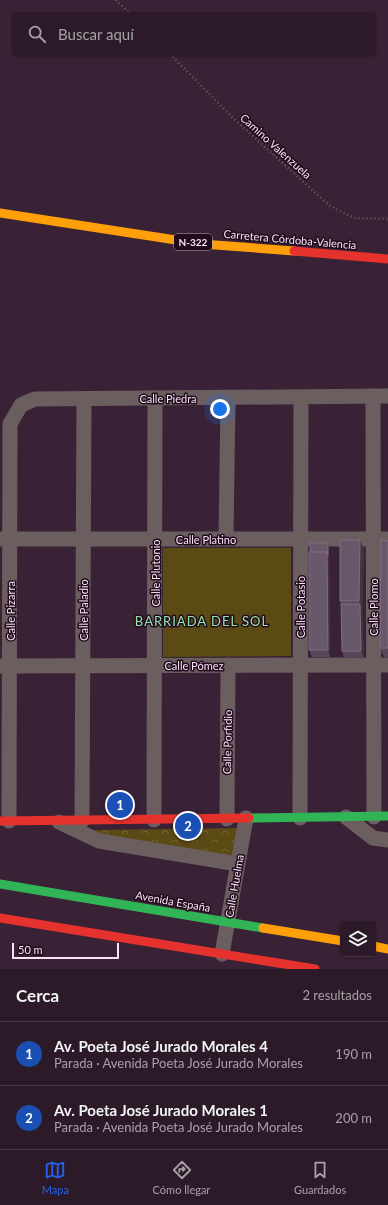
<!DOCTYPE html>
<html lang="es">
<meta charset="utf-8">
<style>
body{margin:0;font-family:Lato,sans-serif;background:#382734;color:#f1f3f6}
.controls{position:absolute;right:12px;bottom:12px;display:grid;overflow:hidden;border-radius:4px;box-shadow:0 1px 3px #0004}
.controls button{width:36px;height:36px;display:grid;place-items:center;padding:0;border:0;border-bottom:1px solid #483845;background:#2c1a28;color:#f1f3f6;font:20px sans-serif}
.scale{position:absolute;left:12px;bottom:10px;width:107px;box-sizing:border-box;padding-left:4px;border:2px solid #fde1f7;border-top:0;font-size:11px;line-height:14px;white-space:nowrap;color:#fde1f7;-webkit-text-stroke:3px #1f0c1c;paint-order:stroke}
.you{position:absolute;left:220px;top:409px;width:14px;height:14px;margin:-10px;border:3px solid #fff;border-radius:50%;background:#1a73e8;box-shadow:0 0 0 6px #1a73e833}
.badge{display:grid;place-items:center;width:26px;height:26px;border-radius:50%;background:#2563eb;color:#fff;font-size:13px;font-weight:700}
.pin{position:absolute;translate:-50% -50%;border:2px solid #fff;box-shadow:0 1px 4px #0006}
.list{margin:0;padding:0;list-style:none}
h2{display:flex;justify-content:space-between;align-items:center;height:52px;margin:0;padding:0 16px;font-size:17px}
h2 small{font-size:13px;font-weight:400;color:#a6a1a8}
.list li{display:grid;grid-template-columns:26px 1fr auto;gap:12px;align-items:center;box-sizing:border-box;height:64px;padding:0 16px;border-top:1px solid #483845}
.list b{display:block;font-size:15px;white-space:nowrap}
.list p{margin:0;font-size:13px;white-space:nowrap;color:#a6a1a8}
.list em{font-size:13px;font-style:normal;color:#a6a1a8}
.icon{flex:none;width:22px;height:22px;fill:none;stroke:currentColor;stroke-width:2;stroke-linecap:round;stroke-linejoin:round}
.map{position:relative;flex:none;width:388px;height:969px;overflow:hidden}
.search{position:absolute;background:#2c1a28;box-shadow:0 1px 3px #0004;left:12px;right:12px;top:12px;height:44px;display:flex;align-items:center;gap:10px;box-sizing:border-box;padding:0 14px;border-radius:4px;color:#a6a1a8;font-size:15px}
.sheet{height:180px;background:#2c1a28}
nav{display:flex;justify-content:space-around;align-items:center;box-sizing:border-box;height:56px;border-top:1px solid #483845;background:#2c1a28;font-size:11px;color:#a6a1a8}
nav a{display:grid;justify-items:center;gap:2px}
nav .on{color:#2563eb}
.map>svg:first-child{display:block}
.green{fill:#5c4a14}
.park{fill:url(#park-crowns)}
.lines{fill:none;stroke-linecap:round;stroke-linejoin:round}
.path{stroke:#6a5e63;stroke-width:2.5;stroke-dasharray:1 3;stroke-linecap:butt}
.street{stroke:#6a5e5f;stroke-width:15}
.fast{stroke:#30b455;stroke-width:9}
.slow{stroke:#ff9f0a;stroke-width:9}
.jam{stroke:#e5322d;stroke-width:9}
.wall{fill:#574759}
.shaded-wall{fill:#443144}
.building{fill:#69576a;stroke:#806d80}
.labels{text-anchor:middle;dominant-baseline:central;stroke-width:3;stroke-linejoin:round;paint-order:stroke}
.shield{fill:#1f0c1c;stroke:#baa1b5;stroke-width:1}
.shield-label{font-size:10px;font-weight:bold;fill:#fde1f7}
.street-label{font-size:11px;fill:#fde1f7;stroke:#1f0c1c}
.quarter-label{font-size:13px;letter-spacing:1px;fill:#98e0ae;stroke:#1f0c1c}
</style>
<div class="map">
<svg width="388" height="969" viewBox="0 0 388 969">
<defs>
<pattern id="park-crowns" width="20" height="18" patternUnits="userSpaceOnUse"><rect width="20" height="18" fill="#5c4a14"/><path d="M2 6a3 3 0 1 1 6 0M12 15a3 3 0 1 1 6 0" fill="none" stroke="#746437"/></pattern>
</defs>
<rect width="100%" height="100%" fill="#3a2236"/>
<polygon class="green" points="163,548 291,548 291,656 163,657"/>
<polygon class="park" points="238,828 239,859 100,836 95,830"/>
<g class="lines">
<g class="path">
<polyline points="116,0 130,14"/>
<polyline points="170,54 234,119 330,206 354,218 388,219"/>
</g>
<g class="street">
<polyline points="373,396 374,817"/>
<polyline points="1,539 388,539"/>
<polyline points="226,539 228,398"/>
<polyline points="1,666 388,665"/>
<polyline points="346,817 373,838 388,840"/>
<polyline points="300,818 301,397"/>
<polyline points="227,819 228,665"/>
<polyline points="154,820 155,398"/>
<polyline points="9,821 10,424 21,405 35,399 388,396"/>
<polyline points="82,821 84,399"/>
<polyline points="59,822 99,841 238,864"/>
<polyline points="222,954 246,818"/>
</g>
<g class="fast">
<polyline points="249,818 388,816"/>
<polyline points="0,884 263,928"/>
</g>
<g class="slow">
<polyline points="0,213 202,244 294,251"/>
<polyline points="263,928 343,941"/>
<polyline points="373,946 388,949"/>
</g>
<g class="jam">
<polyline points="294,251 388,259"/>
<polyline points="0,821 249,818"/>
<polyline points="0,918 315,969"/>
</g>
</g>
<g class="wall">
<polygon points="388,541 388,657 384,657 380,648"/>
<polygon points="329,547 330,657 312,657 309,650 310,552"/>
<polygon points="364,549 362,610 364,657 344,658 342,651 341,604 340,601"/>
</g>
<g class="shaded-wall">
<polygon points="360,540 364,549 362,610 359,601"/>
<polygon points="328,543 329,547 330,657 328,650 327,552"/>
<polygon points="360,604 362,610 364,657 361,651"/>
</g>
<g class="building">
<polygon points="340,540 360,540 359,601 340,601"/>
<polygon points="381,540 388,541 388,648 380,648"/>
<polygon points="310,543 328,543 328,555 327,552 310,552"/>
<polygon points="309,552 327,552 328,650 309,650"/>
<polygon points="341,604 360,604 361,651 342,651"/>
</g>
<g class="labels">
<rect class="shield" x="174" y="234" width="38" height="16" rx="3"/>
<g class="shield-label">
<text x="193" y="242">N-322</text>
</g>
<g class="street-label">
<text transform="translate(276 146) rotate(42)">Camino Valenzuela</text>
<text transform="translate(290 239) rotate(5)">Carretera Córdoba-Valencia</text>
<text x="168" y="398">Calle Piedra</text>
<text x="206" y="539">Calle Platino</text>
<text transform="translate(155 573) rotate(-90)">Calle Plutonio</text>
<text transform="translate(300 607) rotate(-90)">Calle Potasio</text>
<text transform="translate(373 607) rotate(-90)">Calle Plomo</text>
<text transform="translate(83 610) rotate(-90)">Calle Paladio</text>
<text transform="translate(10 611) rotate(-90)">Calle Pizarra</text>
<text x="194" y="665">Calle Pómez</text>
<text transform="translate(227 742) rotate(-89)">Calle Porfidio</text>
<text transform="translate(234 886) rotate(-80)">Calle Huelma</text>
<text transform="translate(173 901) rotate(10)">Avenida España</text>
</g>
<g class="quarter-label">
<text x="202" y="621">BARRIADA DEL SOL</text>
</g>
</g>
</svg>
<div class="controls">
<button><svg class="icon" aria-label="layers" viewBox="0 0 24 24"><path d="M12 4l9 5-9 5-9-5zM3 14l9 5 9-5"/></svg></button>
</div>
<div class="scale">50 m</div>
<div class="you"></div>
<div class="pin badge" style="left:120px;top:805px;background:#1a4fb4">1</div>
<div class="pin badge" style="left:188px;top:826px;background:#1a4fb4">2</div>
<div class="search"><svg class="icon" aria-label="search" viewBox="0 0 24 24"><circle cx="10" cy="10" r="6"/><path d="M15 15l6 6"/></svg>Buscar aquí</div>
</div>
<section class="sheet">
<h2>Cerca<small>2 resultados</small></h2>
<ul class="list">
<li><span class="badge" style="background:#1a4fb4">1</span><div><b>Av. Poeta José Jurado Morales 4</b><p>Parada · Avenida Poeta José Jurado Morales</p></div><em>190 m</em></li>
<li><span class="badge" style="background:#1a4fb4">2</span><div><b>Av. Poeta José Jurado Morales 1</b><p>Parada · Avenida Poeta José Jurado Morales</p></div><em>200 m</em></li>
</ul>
</section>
<nav>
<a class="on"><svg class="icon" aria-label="map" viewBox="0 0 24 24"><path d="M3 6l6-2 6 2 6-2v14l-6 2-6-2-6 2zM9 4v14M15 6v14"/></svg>Mapa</a>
<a><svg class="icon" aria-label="directions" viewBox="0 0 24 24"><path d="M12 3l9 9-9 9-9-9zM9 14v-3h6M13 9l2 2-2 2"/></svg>Cómo llegar</a>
<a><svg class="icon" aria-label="saved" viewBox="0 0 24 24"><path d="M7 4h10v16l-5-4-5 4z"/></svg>Guardados</a>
</nav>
